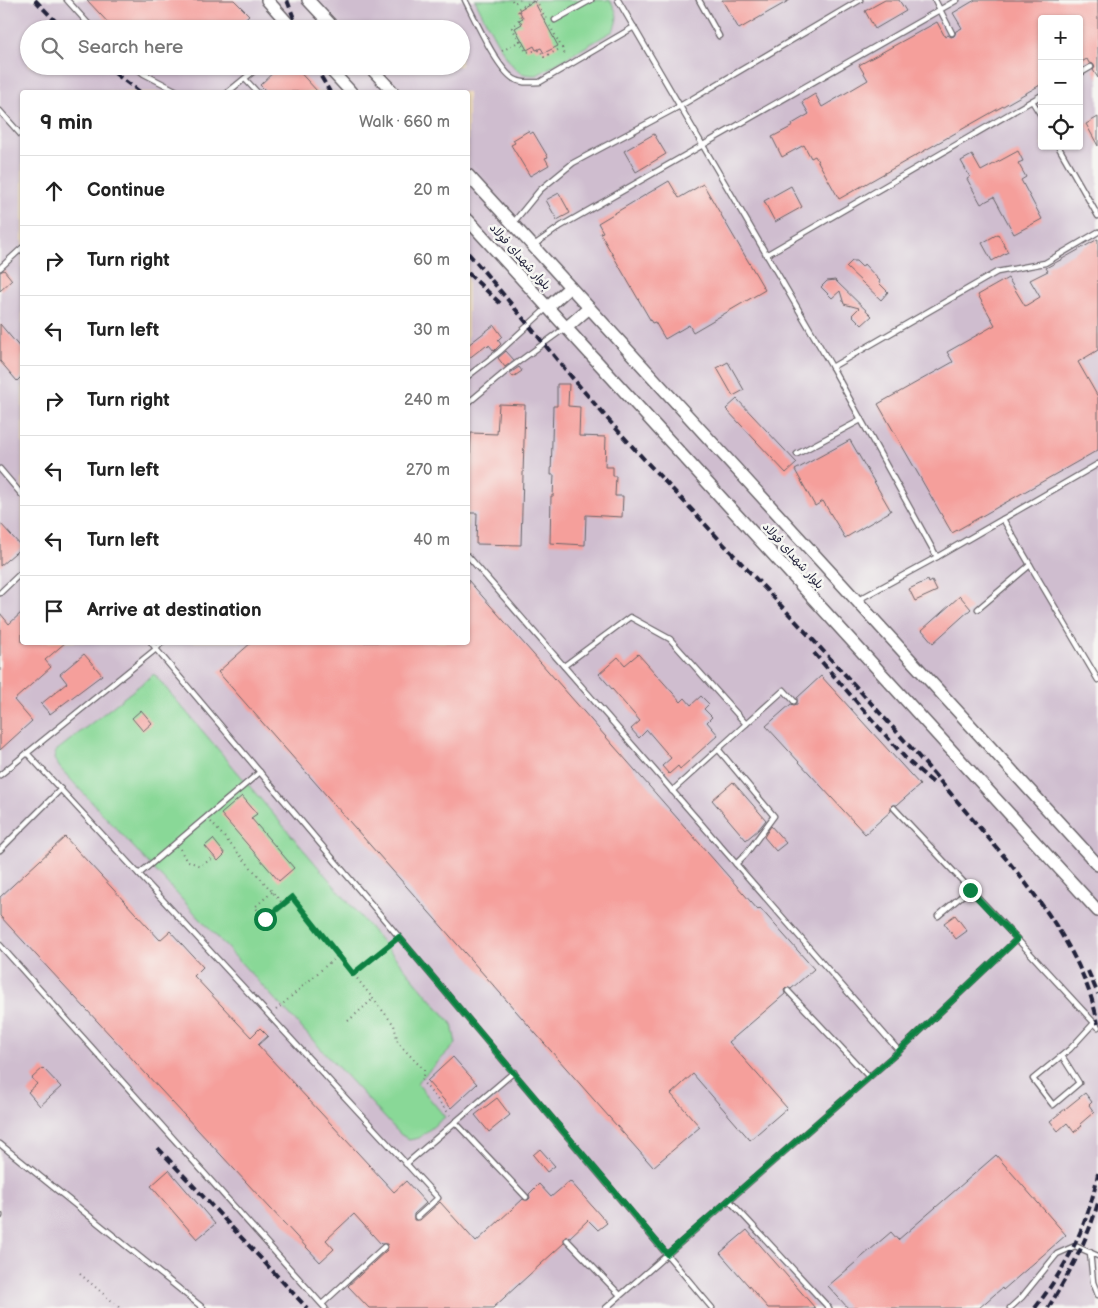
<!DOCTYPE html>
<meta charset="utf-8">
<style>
body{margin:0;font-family:"Balsamiq Sans","Playpen Sans Arabic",sans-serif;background:#f2f2f2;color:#222}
.controls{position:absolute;right:15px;top:15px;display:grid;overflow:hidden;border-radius:5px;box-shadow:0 1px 4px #0004}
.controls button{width:45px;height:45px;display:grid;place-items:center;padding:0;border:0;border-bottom:1px solid #e0e0e0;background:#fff;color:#222;font:25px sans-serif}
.stop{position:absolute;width:15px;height:15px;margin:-11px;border:4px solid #0b8043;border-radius:50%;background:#fff}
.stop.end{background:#0b8043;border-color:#fff;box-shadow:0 1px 5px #0008}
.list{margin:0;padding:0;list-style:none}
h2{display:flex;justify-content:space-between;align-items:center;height:65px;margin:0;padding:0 20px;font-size:21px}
h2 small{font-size:16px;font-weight:400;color:#767676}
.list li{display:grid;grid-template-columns:32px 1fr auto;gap:15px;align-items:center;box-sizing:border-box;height:70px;padding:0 20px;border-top:1px solid #e0e0e0}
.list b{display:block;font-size:19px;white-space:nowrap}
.list em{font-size:16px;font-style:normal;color:#767676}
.icon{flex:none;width:28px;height:28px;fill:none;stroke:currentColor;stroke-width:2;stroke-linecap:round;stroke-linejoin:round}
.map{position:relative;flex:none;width:1098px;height:1308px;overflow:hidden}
.search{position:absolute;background:#fff;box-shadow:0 1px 4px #0004;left:20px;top:20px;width:450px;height:55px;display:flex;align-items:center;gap:12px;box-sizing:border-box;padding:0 18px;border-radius:28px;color:#767676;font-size:19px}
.panel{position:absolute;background:#fff;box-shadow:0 1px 4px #0004;left:20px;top:90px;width:450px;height:555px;border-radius:5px}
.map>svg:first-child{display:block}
.industrial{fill:#cfbdcf;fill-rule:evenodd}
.green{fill:#89d897;stroke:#567d69}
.building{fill:#f59f9b}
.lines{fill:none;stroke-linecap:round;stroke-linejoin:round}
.service-casing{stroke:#6a6469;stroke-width:7}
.tertiary-casing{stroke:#6a6469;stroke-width:14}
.path{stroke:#6a6469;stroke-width:2;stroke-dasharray:1 4;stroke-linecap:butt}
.service{stroke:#fff;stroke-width:4.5}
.tertiary{stroke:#fff;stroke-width:11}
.rail{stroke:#22223b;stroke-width:4;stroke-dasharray:8 4;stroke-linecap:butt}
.route{stroke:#0b8043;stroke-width:6}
.labels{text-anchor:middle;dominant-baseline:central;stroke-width:5;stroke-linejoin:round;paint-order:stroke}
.street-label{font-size:12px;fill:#22223b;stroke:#f6f6f2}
</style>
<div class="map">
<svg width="1098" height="1308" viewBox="0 0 1098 1308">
<rect width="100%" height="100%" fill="#f6f6f2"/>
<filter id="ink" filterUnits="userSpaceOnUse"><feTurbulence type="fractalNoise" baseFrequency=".02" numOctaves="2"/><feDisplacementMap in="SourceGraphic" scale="10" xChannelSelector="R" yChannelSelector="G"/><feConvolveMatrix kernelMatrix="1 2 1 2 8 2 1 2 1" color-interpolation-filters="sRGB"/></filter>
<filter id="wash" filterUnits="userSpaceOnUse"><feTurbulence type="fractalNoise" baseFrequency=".0096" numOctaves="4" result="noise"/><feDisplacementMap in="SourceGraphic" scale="20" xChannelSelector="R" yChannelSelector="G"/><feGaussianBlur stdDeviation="1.12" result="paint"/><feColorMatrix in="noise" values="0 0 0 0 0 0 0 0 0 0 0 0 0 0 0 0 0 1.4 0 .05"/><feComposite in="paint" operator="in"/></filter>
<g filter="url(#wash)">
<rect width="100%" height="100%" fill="#f1debf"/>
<path class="industrial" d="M 0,0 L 1098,0 L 1098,1308 L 0,1308 ZM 1042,19 L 1079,19 L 1079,146 L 1042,146 ZM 29,29 L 461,29 L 461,66 L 29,66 ZM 22,92 L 468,92 L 468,642 L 22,642 Z"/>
<g class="green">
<path d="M 475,0 L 610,0 C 618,14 619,16 613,31 L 537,75 C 530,75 524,75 518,71 C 505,61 484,17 475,0 Z"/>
<polygon points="154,674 452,1024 456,1044 417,1083 445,1117 419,1138 409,1140 400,1134 60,768 54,759 56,751"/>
</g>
<g id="blocks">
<g class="building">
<polygon points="87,0 234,0 249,15 234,29 114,29"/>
<polygon points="722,0 790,0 739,29"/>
<polygon points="885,0 899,0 906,11 875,29 865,11"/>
<polygon points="975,0 1098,0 1098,78 1093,70 1095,67 1093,64 1089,63 1087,59 1079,63 1079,19 1042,19 1042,84 839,199 815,156 811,158 804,145 782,157 772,137 793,126 792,124 809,114 802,102 815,94 822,107 868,80 859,65 937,22 945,37 948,35 951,37 954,36 956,31 962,28 953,13"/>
<polygon points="534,1 558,46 544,53 541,48 536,50 534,46 527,50 515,28 522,24 519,20 523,18 519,10"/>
<polygon points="280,66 294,66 318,92 267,92 260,85"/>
<polygon points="1098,117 1098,146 1086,124"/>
<polygon points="528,131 530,134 533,132 548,157 545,158 549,165 530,176 511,145 515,143 513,140"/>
<polygon points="654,134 666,154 636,172 624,151"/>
<polygon points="1018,151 1023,161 1018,163 1026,177 1021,180 1042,219 1014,234 994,197 981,204 967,179 970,177 961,161 972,155 981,171"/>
<polygon points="669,181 679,198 703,184 765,290 693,332 689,325 665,339 655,322 652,323 600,233 603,232 598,223"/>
<polygon points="791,186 802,207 775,222 764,201"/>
<polygon points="559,193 570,213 557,220 546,200"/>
<polygon points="998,234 1008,252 992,261 982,243"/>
<polygon points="1098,239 1098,350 1078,362 1098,397 1098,450 952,533 878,404 953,362 947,352 995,325 978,295 1008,278 1025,306 1040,297 1030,280 1048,271 1046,268"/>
<polygon points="852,261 856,261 862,267 864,264 880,281 879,283 888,292 881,300 846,267"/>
<polygon points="4,270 12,280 0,291 0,272"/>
<polygon points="835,280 872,316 862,325 852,315 859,308 844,304 840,291 832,298 821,287 827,281"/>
<polygon points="0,324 22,350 22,376 17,381 0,361"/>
<polygon points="494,325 502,336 498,340 501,344 494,351 489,345 488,347 486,345 468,359 468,345"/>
<polygon points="506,351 514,360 505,367 498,358"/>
<polygon points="728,362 744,390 733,396 717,368"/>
<polygon points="519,367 522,371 513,377 510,373"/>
<polygon points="557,384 569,384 568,406 580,407 579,436 606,437 605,467 613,467 613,476 616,476 615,496 623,496 622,517 586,515 585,545 550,543 551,496 553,496 554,475 551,475 553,406 557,406"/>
<polygon points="737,399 797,463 786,473 726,409"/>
<polygon points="499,404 525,405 521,545 476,544 477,513 468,513 471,433 497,434"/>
<polygon points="850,440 891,511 845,538 823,501 815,506 795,470"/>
<polygon points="0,523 22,547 0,566"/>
<polygon points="468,580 758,910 760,908 814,969 791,989 786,988 784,990 785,994 729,1042 787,1108 750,1140 693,1074 671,1094 700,1127 653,1167 218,672 252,642 468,642"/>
<polygon points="928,580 929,583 932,581 937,591 915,601 909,589"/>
<polygon points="960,596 971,609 933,643 922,630"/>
<polygon points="22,612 22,642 66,642 45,660 51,667 14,700 32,721 0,750 0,613 9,624"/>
<polygon points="84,654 102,675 50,714 41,704 67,683 60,674"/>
<polygon points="638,654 681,702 685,698 691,705 701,696 709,704 704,709 712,717 707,722 718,735 680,769 678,766 669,774 662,766 671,758 647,730 639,738 631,729 640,721 599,674 618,657 625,665"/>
<polygon points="821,676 920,785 897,805 892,805 890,807 891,811 865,834 766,726 791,704 794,705 797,704 797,698"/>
<polygon points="141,710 152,723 143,731 132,718"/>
<polygon points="733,782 766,820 758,830 746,840 712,800"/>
<polygon points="242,796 257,814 251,818 294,868 279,881 221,814"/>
<polygon points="771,826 786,843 776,851 764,837"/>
<polygon points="65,837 160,940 170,931 203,967 194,976 251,1037 260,1028 268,1036 258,1045 394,1192 406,1181 426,1203 414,1214 414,1220 420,1220 440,1202 476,1242 523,1199 528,1200 530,1198 529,1194 539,1184 551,1197 570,1181 607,1223 598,1230 588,1220 570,1237 565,1237 564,1243 493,1308 369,1308 348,1286 387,1250 388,1247 387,1244 381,1244 354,1214 326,1240 334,1249 320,1262 0,916 0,897"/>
<polygon points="213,839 225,854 218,861 205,846"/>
<polygon points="955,915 967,931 956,939 944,923"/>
<polygon points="453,1057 477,1084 451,1108 427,1081"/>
<polygon points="43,1068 61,1087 40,1106 28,1092 37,1084 32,1078"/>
<polygon points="1085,1093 1092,1102 1089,1105 1094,1112 1080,1124 1082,1126 1074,1132 1067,1123 1058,1131 1050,1121"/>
<polygon points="497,1098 510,1115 489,1132 475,1115"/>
<polygon points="540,1149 555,1166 547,1172 533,1155"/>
<polygon points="996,1155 1066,1235 1003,1290 1002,1288 979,1308 848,1308 828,1286 891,1232 898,1240"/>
<polygon points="169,1170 215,1224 197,1239 151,1186"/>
<polygon points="747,1230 815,1308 768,1308 720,1253"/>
</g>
</g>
</g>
<g filter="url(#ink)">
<use href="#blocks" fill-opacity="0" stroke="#6a6469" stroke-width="1"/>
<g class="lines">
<g class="service-casing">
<g id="service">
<polyline points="67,0 93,29"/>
<path d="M 465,0 C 475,19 497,69 514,79 C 523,84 531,82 540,82 L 634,27"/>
<polyline points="618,0 832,367 937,557"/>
<polyline points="699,0 719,36"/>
<polyline points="935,0 952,33"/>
<polyline points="555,20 591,0"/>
<polyline points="134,66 144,74 179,92"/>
<polyline points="1079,74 1091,67"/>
<polyline points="245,79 257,92"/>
<polyline points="228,92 260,66"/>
<polyline points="1032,101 1042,117"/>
<polyline points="0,111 22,136"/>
<polyline points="1058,146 1098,216"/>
<polyline points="513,223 540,190 573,163 680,106 860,0"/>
<polyline points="534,245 561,226 957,0"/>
<polyline points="766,255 1042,95"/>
<polyline points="0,268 22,248"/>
<polyline points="832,367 997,272 1045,263 1098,232"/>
<polyline points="468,376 499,352 547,308"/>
<polyline points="468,403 510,368 565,328"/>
<polyline points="797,454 861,420"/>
<polyline points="0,469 22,495"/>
<polyline points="1003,519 1098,680"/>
<polyline points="468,556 899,1051 606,1308"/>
<polyline points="0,593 22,572"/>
<polyline points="858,600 937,557 1098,464"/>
<polyline points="978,609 1030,565"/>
<polyline points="162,642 156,649 712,1308"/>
<polyline points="564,666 630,617 670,639 746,724 672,791"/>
<polyline points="746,724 784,690 794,701"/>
<polyline points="718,749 774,816 746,854 736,864"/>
<polyline points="27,753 438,1198 417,1217"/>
<polyline points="0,775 156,649 151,642"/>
<polyline points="894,808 1017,939"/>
<polyline points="0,850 61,789"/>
<polyline points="139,874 260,772"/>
<polyline points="938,916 970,889"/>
<polyline points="0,945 325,1308"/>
<polyline points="788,991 869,1077"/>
<polyline points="899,1051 1017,939 1098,1027"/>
<polyline points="1062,1056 1079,1083 1053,1105 1033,1079 1070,1049 1094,1023"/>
<polyline points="455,1122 526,1197"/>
<polyline points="0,1144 203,1308"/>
<polyline points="406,1164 514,1072"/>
<polyline points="729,1200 829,1308"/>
<polyline points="0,1215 0,1216"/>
<polyline points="567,1240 620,1295"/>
<polyline points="1090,1252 1093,1282 1098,1295"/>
<polyline points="322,1304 384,1247"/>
<polyline points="1010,1308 1022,1297 1057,1254 1075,1246 1098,1256"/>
</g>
</g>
<g class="tertiary-casing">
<g id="tertiary">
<polyline points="267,0 293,29"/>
<polyline points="308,0 335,29"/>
<polyline points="327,66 351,92"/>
<polyline points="369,66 393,92"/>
<polyline points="468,175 1098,865"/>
<polyline points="468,220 1098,911"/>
<polyline points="548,307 570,287"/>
<polyline points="566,328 589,308"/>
</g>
</g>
<g class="path">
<polyline points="512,0 514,3 520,0"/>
<polyline points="536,0 547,21"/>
<polyline points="520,41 512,28 521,17 517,9 535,0"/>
<polyline points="562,48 566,57"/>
<polyline points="502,51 520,41 526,52 540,50 544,57 562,48 550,26"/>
<polyline points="211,822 283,904 292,897 394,1025 398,1043 424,1070 422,1081 450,1115"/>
<polyline points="180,849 186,860 200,866 215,857"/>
<polyline points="272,892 255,907 265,919 283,904"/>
<polyline points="353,974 392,943"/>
<polyline points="276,1010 338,955"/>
<polyline points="348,1021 373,999"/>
<polyline points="80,1274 120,1308"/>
</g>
<use href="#service" class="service"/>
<use href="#tertiary" class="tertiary"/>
<g class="rail">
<polyline points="35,0 63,29"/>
<polyline points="287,0 298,29"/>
<polyline points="105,66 140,92"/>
<polyline points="315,66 330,92"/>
<path d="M 468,253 C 511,302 551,354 594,403 C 621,435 650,466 679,496 C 772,597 868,696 957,801 C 1012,867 1081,937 1098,1024"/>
<polyline points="468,273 502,305"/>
<polyline points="814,653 908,761 936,785"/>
<polyline points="1088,971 1098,994"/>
<polyline points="158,1148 307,1308"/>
<path d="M 1035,1308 C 1066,1268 1089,1223 1098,1173"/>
<path d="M 1048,1308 C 1069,1274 1087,1241 1098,1203"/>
</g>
</g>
</g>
<g class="lines" filter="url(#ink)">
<polyline class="route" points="265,919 292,897 353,974 399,937 667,1254 899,1051 1017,939 970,890"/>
</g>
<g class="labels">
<g class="street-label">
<text transform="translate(520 257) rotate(48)">بلوار شهدای فولاد</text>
<text transform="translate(793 556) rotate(48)">بلوار شهدای فولاد</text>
</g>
</g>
</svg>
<div class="controls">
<button>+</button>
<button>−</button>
<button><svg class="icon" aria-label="locate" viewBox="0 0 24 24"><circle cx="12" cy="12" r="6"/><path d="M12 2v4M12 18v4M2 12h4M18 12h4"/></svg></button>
</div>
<div class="stop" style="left:265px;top:919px"></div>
<div class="stop end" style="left:970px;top:890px"></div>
<div class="search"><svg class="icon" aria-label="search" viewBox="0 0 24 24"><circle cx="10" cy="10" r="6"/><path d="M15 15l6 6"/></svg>Search here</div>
<section class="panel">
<h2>9 min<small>Walk · 660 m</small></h2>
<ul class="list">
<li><svg class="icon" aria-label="ahead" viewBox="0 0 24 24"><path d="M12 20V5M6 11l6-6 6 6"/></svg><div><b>Continue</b></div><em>20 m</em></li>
<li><svg class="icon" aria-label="right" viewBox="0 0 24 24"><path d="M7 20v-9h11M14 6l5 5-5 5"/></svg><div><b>Turn right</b></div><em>60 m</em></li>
<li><svg class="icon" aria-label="left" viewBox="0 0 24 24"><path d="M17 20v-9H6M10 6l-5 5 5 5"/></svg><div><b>Turn left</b></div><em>30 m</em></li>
<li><svg class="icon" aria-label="right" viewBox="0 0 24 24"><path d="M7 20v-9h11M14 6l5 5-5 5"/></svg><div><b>Turn right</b></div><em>240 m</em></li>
<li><svg class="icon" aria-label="left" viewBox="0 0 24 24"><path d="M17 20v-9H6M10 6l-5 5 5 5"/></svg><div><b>Turn left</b></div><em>270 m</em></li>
<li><svg class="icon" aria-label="left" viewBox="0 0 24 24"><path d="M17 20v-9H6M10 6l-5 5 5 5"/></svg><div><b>Turn left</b></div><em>40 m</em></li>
<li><svg class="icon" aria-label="arrive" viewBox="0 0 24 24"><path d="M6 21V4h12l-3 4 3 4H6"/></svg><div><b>Arrive at destination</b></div></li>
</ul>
</section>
</div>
